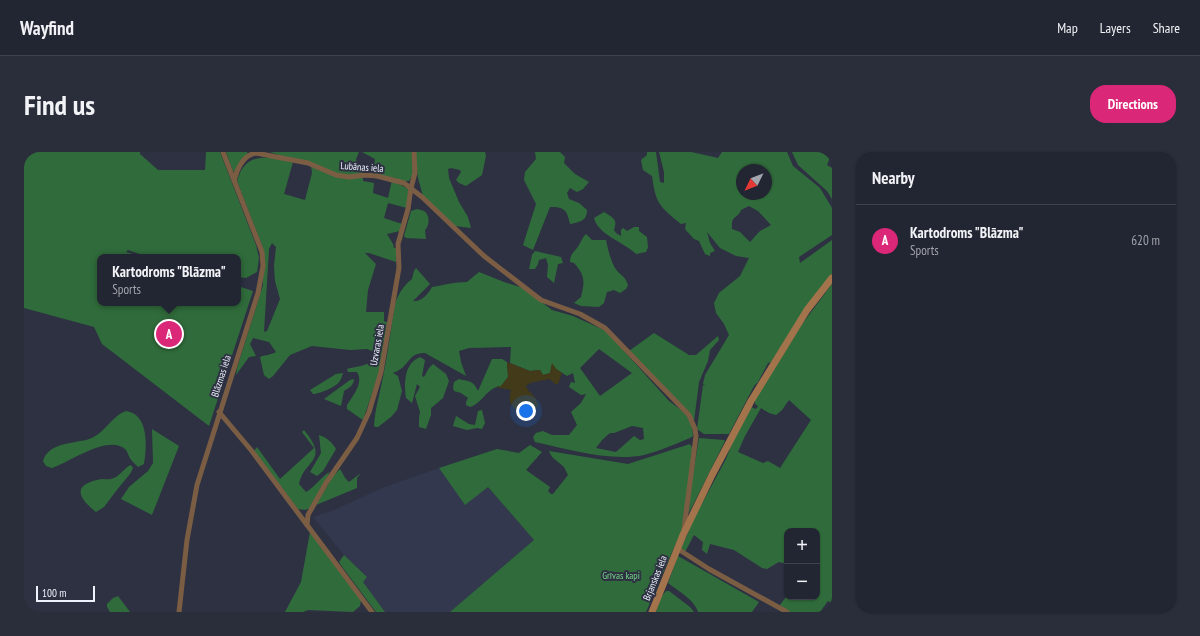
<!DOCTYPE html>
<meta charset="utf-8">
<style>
body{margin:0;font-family:"PT Sans Narrow",sans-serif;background:#2a2d3a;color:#f1f3f6}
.controls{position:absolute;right:12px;bottom:12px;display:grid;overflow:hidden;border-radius:8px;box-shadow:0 1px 3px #0004}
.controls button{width:36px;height:36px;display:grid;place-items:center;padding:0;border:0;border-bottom:1px solid #3f424d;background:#222532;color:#f1f3f6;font:20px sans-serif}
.compass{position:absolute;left:712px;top:12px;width:36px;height:36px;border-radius:50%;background:#222532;box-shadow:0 1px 3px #0004;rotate:227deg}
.scale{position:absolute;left:12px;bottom:10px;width:59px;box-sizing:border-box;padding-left:4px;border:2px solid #eef2fd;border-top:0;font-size:11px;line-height:14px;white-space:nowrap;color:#eef2fd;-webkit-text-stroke:3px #2d3142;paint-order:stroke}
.you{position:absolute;left:502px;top:259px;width:14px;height:14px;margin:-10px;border:3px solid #fff;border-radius:50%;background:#1a73e8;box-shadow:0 0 0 6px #1a73e833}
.badge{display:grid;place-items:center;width:26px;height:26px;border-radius:50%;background:#db2777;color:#fff;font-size:13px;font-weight:700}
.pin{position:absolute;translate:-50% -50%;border:2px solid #fff;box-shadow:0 1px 4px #0006}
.popup{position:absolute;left:73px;top:102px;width:144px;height:52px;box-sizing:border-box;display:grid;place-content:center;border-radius:8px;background:#222532;filter:drop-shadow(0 1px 3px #0005);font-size:13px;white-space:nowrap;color:#a2a5ac}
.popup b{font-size:15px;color:#f1f3f6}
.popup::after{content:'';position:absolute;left:50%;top:100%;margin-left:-8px;border:8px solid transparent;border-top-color:#222532}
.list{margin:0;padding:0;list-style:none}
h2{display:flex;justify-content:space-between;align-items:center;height:52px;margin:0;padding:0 16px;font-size:17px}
h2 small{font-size:13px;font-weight:400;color:#a2a5ac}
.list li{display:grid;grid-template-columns:26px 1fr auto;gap:12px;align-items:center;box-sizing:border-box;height:72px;padding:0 16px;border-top:1px solid #3f424d}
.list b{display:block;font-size:15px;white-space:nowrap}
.list p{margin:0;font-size:13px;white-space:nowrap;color:#a2a5ac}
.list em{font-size:13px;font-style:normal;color:#a2a5ac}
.map{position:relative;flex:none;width:808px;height:460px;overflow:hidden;border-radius:16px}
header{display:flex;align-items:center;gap:24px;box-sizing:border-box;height:56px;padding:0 20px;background:#222532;border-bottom:1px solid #3f424d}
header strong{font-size:19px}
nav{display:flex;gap:22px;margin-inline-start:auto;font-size:14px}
.intro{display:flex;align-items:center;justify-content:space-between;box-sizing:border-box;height:96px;padding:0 24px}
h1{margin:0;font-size:28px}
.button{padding:10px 18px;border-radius:16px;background:#db2777;color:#fff;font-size:14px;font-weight:700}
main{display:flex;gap:24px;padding:0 24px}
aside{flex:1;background:#222532;border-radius:16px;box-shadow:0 1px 3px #0004}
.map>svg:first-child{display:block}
.built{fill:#33384f}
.green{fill:#306c3b;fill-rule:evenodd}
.sand{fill:#423a19}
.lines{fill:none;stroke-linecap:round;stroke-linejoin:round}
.minor{stroke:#7b5d44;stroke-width:5}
.secondary{stroke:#a3744b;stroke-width:7}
.labels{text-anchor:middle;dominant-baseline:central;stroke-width:4;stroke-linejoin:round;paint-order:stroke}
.street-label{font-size:10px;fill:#eef2fd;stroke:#2d3142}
.park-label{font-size:10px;fill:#75d986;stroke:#2d3142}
</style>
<header>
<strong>Wayfind</strong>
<nav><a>Map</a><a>Layers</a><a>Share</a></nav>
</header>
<div class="intro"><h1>Find us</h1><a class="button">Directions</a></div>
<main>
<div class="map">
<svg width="808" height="460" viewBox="0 0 808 460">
<rect width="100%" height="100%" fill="#2d3142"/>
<polygon class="built" points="415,316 441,352 464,335 510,388 426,460 361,460 338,430 343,425 320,403 289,365 310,358 358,336"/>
<g class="green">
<polygon points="0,0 116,0 116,2 134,18 181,18 182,0 196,0 232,93 235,106 233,120 222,126 214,125 214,105 124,105 104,98 102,100 119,105 76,105 76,151 214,151 214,134 229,139 185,274 78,192 70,175 0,156"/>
<polygon points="202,0 223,0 224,2 211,20 209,19"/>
<path d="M 246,0 L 335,0 L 332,7 L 333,12 L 339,18 L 339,29 L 350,31 L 349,41 L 364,46 L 368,28 L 384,37 L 385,43 L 383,56 L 364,51 L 360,66 L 378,72 L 376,79 L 363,82 L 369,92 L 370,96 L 372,96 L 372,110 L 345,101 L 341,101 L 352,112 L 344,138 L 342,160 L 360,160 L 360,169 L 364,171 L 355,221 L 339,268 L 323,257 L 323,253 C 329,243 340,231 333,220 L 324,220 L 323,217 C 332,214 354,214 351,200 L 343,197 L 326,198 L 288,194 L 266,203 L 249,224 L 245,227 L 240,223 L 236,205 C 241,203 247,203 252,200 L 245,190 L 229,186 L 226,192 L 232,204 L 225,205 L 212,223 L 213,216 L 239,133 L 239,96 L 213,29 C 221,0 242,4 269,10 L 260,42 L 281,48 L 288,21 L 287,14 ZM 248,91 L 252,95 L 250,114 L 251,129 L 256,147 L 243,179 L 240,180 L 245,97 Z"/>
<path d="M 338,0 L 390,0 C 390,10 392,21 385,29 L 379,29 L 349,22 L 351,7 Z"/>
<polygon points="391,0 461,0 462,4 458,23 442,34 435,31 432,28 437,20 436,18 427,16 424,17 425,26 435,50 444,65 447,76 431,74 399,44 394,26"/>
<path d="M 511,0 L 536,0 L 541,5 L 540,11 L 551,22 L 565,30 L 559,37 L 553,40 L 546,36 L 543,41 L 545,47 L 555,51 L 563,58 C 563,69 556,70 546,72 C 543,58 541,55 526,55 L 509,98 L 499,93 L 512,52 L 500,28 L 501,20 L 512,7 Z"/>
<path d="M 623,0 L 632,0 L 636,30 L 640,31 L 640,20 L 635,0 L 667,0 L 694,6 L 698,0 L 763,0 L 769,14 L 796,36 L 808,56 L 808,83 L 775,105 L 776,111 L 808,88 L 808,122 L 770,174 L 747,210 L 744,211 L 734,230 L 730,234 L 705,282 L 680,282 L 673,277 L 679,233 L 682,234 L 679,232 L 681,223 L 705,183 L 700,172 L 692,161 L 690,151 L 695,141 L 716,124 L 725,106 L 712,104 L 696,96 L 683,80 L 686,91 L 691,99 L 686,101 L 686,104 L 681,102 L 675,89 L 670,87 L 661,77 L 662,71 L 657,72 C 635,54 632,52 628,24 L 619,18 L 617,8 L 623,3 ZM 718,18 L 742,18 L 742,42 L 718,42 ZM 725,54 L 734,59 L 747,73 L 736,79 L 726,90 L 716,80 L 708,77 C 707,62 713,68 717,58 Z"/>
<polygon points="768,0 808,0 803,13 808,16 808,47 803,39 774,13"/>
<path d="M 393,57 C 396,58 398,58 400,59 C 406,63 406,73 401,78 L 402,87 L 382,86 L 380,84 L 387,59 Z"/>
<path d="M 580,60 C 589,66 594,67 590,78 L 592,81 L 597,84 L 597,78 L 599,76 L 603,79 L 610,75 L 615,75 L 615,79 L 623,85 L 624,95 L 622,100 L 612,102 C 600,90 574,83 570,66 Z"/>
<path d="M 562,82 L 568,88 L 582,88 C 584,97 586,107 591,116 C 595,123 601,123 604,133 L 602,137 L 596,141 L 590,138 L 583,140 L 580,151 L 575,155 L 557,154 L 550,151 L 557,145 C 561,129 561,123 550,111 L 546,110 C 546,101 551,100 555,93 C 558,88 558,86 562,82 Z"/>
<polygon points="511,99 537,105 539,111 534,112 530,131 523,125 524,113 522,106 515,108 514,112 511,117 505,117 508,103"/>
<path d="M 392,116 L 406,132 L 389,149 C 398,150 404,142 408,135 C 420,133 431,130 443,130 L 455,120 L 480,130 L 499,136 L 528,158 L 549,164 L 582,179 L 645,249 L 661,261 L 668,273 L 669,284 L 666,286 C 651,292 636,299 620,303 C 587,310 543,297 511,290 L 509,285 L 512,281 L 519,279 L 528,283 L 545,283 L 553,273 L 547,260 L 557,251 L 562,242 L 557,243 L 545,235 L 547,230 L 551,231 L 549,221 L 543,224 L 532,217 L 528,212 L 526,221 L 519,223 L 516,218 L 506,219 L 486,211 L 487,195 L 445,196 L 435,199 L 437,210 L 442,224 L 401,201 C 387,201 387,208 378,216 C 375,218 372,220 369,221 L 374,224 L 378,239 L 373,258 L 367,265 L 354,275 L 352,275 L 350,274 C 351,257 356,241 359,225 C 364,201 367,176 371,152 C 374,142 380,133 388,127 L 390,119 ZM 575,197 L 608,221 L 576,244 L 556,216 ZM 608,274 L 619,276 L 620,287 L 616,288 L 610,284 L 592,300 L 572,296 L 578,288 L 586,281 L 590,281 Z"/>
<path d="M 808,132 L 808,451 L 804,449 L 796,460 L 765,460 L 755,454 L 763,444 L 793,445 L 793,379 L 763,379 L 763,412 L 755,410 L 743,417 L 738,416 L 710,398 L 686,392 L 683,402 L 678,398 L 679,390 L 670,383 L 661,400 L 657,398 L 657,395 L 664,381 L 667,372 L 702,307 L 709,289 L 727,255 L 732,257 L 734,254 L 731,252 L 731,247 L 779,171 ZM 765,248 L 787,268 L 756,316 L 744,309 L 739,311 L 714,300 L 721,284 L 737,256 L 745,261 L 752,263 L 758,258 Z"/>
<polygon points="630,181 665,203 672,203 694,184 695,188 686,198 684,209 675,230 670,269 605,199"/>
<path d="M 396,205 L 401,208 L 398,224 L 400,225 L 405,216 L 409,212 L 422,222 L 425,229 L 419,246 L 407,256 L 407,263 L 402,277 L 395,275 L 395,266 L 396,260 L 391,244 L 396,235 L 393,232 L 388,251 L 382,246 C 380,230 380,212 396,205 Z"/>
<path d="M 468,207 L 478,207 L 483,210 L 484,225 L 477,234 C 462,236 459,251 446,255 L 442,253 L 442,250 L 444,246 L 437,241 L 430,239 L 429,236 L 430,230 L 435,227 C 446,230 449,228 454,239 Z"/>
<path d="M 319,221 C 318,224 317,228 315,230 C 312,235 295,242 289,242 L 286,238 L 312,222 Z"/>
<path d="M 330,227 C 330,233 325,236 320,239 L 317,254 L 300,247 L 326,228 Z"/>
<polygon points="458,258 461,271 458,277 453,276 443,278 429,274 432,264 445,272 451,273 454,259"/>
<path d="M 102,259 C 125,262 123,295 120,312 L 114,315 C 112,313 110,311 108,309 C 105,306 104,301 102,298 C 85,281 45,311 28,316 L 22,314 L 19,309 C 25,289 53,292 68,286 C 81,280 88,264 102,259 Z"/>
<polygon points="128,277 155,294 128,363 97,347 105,335 124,319 129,311"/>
<path d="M 280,278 C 306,310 281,306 275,332 L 282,340 C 291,335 296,326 305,320 L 304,324 L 286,356 L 281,358 L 274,357 L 230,299 L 233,295 L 256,327 L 290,296 L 278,280 Z"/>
<path d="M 295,283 C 302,285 308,290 312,297 L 299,319 L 293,324 L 286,320 L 297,301 Z"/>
<polygon points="675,286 700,288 701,289 665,361 666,341"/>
<polygon points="666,292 669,297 658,379 649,398 622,460 426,460 510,388 464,335 441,353 415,316 473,297 495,301 506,293 518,300 502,318 526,335 524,339 527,342 529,342 544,323 540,315 528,305 525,299 604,312"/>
<path d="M 107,313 L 109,316 L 106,322 L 92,339 L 80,355 L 72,360 C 52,344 49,332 78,327 C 82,327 86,328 90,326 C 97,323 101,315 107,313 Z"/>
<path d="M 316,317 C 319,321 320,326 325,330 L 337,321 L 333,326 L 333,336 L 292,353 L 309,324 Z"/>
<polygon points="286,380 337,448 336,454 329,460 284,458 279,460 261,460 277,430"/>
<polygon points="320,403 343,425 339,430 361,460 352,460 319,416 315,410"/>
<path d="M 654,404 L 735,450 L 728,460 L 674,460 C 670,447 654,439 644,431 Z"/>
<polygon points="642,439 645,439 666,455 670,460 632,460 637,445"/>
<polygon points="94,444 106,460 86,460 83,455 83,452 89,446"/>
</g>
<path class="sand" d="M 483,210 L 506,219 L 516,218 L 519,223 L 526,221 L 528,211 L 532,217 L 538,221 L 534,232 L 531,232 L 526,227 L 506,231 L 502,234 C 506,243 512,242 514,254 L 509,258 L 494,260 C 486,252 484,249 487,238 L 471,235 L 477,234 L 484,225 Z"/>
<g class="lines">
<g class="minor">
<path d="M 210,29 C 213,17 219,3 232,1 L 284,11 L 312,23 L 325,25 L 341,23 L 353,24 L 380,31 L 398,45 L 460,104 L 517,148 L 556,162 L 581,176 L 665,263 L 671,277 L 672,284 L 660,377"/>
<polyline points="195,260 227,298 348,460"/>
<polyline points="283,373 284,363 302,331 333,286 345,260 357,220 375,116 374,92 384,57 387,36 391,21 390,0"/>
<polyline points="654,397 685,417 763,460"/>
<polyline points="155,460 163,388 173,333 234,141 239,114 238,100 199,0"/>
</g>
<polyline class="secondary" points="628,460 659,383 688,323 727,249 783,158 808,126"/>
</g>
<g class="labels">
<g class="street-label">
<text transform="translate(338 15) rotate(4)">Lubānas iela</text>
<text transform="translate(353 193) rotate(-80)">Uzvaras iela</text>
<text transform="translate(197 224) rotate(-72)">Blāzmas iela</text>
<text transform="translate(631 426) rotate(-68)">Brjanskas iela</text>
</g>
<g class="park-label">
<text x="597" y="423">Grīvas kapi</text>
</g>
</g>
</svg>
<div class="controls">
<button>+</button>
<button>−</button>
</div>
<svg class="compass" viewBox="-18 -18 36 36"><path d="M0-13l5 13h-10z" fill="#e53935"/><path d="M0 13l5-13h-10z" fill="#a2a5ac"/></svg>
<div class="scale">100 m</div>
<div class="you"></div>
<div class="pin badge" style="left:145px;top:182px">A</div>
<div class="popup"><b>Kartodroms &quot;Blāzma&quot;</b>Sports</div>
</div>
<aside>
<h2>Nearby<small></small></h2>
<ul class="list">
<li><span class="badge">A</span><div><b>Kartodroms &quot;Blāzma&quot;</b><p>Sports</p></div><em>620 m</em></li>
</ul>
</aside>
</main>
